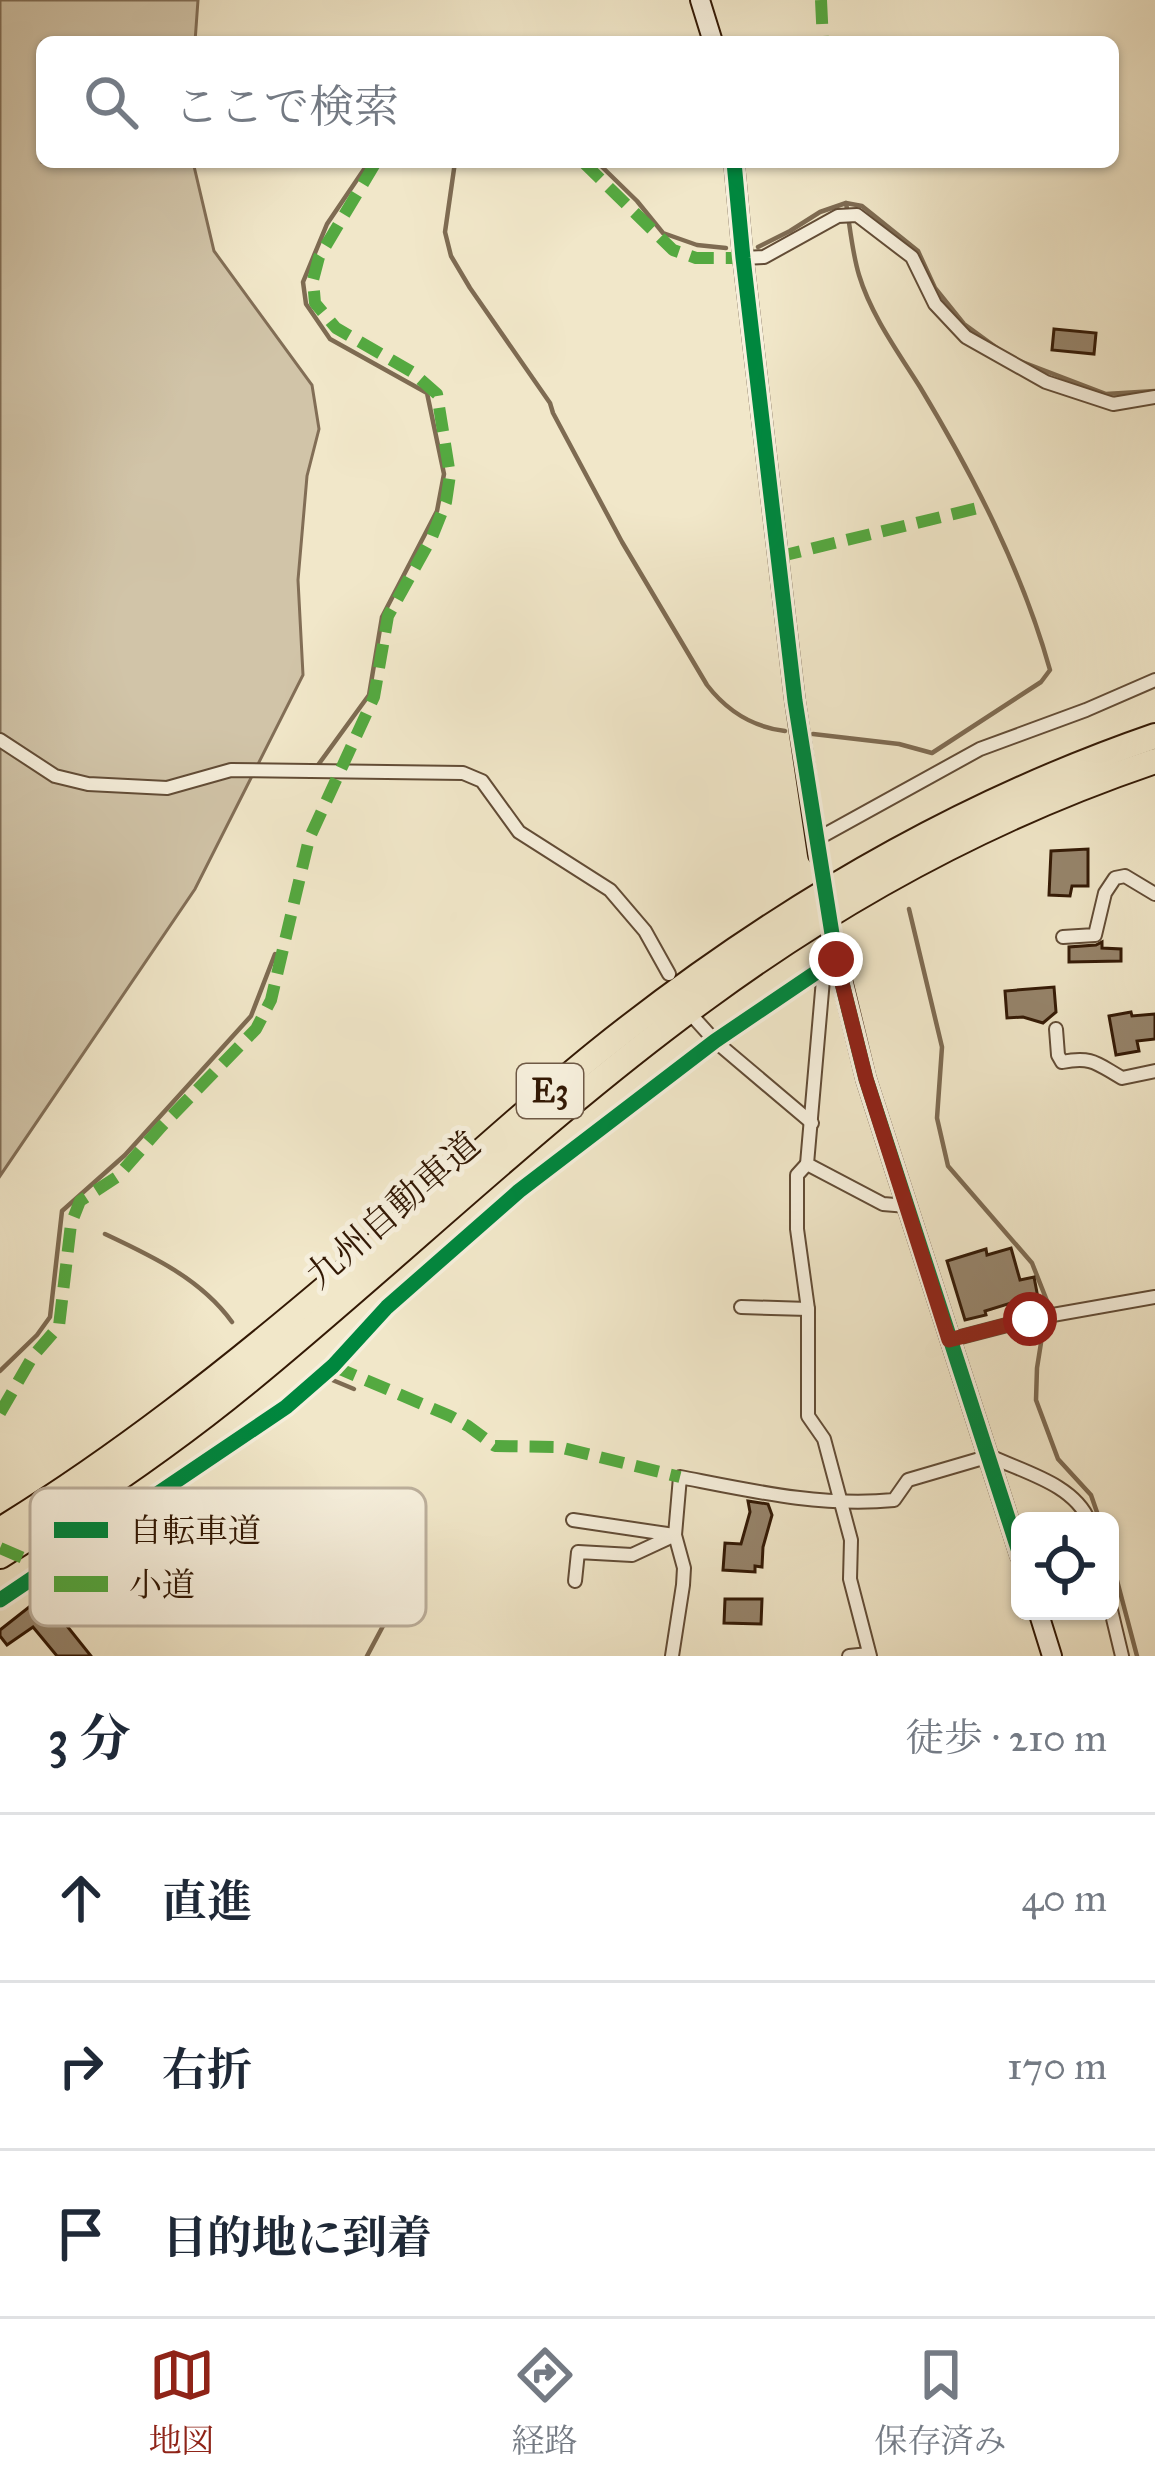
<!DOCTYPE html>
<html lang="ja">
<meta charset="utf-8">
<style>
body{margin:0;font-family:"IM FELL Great Primer","Noto Serif JP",serif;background:#f2f2f3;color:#1f2937}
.controls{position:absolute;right:36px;bottom:36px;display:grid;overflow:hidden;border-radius:18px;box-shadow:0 3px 9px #0004}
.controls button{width:108px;height:108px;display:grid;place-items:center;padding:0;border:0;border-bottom:3px solid #e0e1e3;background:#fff;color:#1f2937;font:60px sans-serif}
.stop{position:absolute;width:36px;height:36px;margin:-27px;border:9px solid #8f2418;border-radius:50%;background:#fff}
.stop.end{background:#8f2418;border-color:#fff;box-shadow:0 3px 12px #0008}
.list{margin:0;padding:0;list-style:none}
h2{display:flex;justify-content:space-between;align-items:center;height:156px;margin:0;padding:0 48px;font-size:51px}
h2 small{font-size:39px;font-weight:400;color:#747a83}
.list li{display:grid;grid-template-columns:78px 1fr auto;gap:36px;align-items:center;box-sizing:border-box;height:168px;padding:0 48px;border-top:3px solid #e0e1e3}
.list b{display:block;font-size:45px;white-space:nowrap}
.list em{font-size:39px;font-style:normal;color:#747a83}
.icon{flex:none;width:66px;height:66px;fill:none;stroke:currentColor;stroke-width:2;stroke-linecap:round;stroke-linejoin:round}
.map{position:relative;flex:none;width:1155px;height:1656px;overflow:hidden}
.search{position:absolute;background:#fff;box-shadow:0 3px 9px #0004;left:36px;right:36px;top:36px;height:132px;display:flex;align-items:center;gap:30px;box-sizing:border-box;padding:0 42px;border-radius:18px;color:#747a83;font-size:45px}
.sheet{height:660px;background:#fff}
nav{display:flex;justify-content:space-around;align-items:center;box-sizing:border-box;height:168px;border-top:3px solid #e0e1e3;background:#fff;font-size:33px;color:#747a83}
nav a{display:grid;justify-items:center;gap:6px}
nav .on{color:#8f2418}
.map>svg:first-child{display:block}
.green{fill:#d1c4a8;stroke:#826e56;stroke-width:3}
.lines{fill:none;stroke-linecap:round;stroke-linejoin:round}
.stream{stroke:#7e6b52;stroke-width:4.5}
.building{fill:#96846b;stroke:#331905;stroke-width:3}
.secondary-tunnel{stroke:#cbbea2;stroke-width:18;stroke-dasharray:18 9;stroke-linecap:butt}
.street-casing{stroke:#624c36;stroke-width:16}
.secondary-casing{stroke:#331905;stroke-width:22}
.highway-casing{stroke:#331905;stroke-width:28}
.street{stroke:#f6efdc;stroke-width:12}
.secondary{stroke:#f6efdc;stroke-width:18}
.highway{stroke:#f1e7c9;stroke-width:24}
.quiet{stroke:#54a940;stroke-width:12;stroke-dasharray:24 12;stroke-linecap:butt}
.cycleway-casing{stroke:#f6efdc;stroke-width:22}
.cycleway{stroke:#00873e;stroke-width:15}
.route{stroke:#8f2418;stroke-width:15}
.labels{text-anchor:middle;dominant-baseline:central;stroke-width:10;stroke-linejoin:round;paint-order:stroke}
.shield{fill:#f6efdc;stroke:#6e5946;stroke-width:3}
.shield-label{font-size:33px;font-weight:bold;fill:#331905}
.street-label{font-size:36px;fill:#331905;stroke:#f6efdc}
.key{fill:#f6efdc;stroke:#bcaf9c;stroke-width:3}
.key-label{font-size:33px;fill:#331905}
</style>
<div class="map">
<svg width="1155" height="1656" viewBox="0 0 1155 1656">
<rect width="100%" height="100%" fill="#f1e7c9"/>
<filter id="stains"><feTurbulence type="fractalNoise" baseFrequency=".00167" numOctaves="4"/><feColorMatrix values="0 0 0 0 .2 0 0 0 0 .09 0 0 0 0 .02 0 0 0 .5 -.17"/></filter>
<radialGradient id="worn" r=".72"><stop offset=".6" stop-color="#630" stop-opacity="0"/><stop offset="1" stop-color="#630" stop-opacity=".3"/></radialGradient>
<polygon class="green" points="0,0 198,0 195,42 42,42 42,162 193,162 214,251 312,385 319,429 307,476 298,580 303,675 195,889 0,1176"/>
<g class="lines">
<g class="stream">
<path d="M 455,162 L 445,232 L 451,256 L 470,288 L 550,403 L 553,413 L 622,542 L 707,685 C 727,711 753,727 785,731"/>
<polyline points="597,162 637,201 663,233 697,245 726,248"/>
<polyline points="758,247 790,231 820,212 846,203 862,206 918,251 935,288 964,324 997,348"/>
<polyline points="1017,360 1106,394 1155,391"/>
<path d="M 813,734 L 899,744 L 932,753 L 1041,682 L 1050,670 C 1022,570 973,475 920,387 C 898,352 871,315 859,275 C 852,252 850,226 846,203"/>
<polyline points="318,765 369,695 382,617 437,511 444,474 427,393 330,339 306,304 303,282 327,224 369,162"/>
<polyline points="909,909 942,1047 937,1118 948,1166 1032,1263 1047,1301"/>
<path d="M 105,1234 C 152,1256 201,1279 232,1322"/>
<polyline points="1044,1324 1037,1368 1036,1400 1058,1459 1091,1495 1100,1521"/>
<polyline points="0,1371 37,1335 50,1317 62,1211 125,1155 251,1016 275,954"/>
<polyline points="330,1379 354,1389"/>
<polyline points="1110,1554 1137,1656"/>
<polyline points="367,1656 383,1626 404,1608"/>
</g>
</g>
<g class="building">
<polygon points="1054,329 1096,333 1094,354 1052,350"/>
<polygon points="1088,849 1088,886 1072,886 1070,896 1049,895 1051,851"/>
<polygon points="1102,942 1102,948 1121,949 1121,961 1069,962 1069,947 1096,945"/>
<polygon points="1054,987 1056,1012 1043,1023 1023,1017 1007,1018 1005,991"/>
<polygon points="1131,1012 1132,1016 1155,1014 1155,1039 1137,1041 1139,1051 1116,1055 1109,1016"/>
<polygon points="1011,1248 1020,1280 1034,1277 1039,1303 1016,1308 1014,1302 985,1311 986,1315 965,1320 947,1261 986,1249 987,1255"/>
<polygon points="748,1501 768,1504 772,1515 763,1547 762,1567 755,1566 755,1572 723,1570 725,1543 741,1544 750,1512"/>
<polygon points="43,1596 91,1656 57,1656 33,1627 7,1645 0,1636 0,1630"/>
<polygon points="725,1599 762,1599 761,1624 724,1623"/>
</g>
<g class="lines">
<polyline class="secondary-tunnel" points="818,855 826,904"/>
<g class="street-casing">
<g id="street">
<polyline points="743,258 764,257 838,216 857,215 912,257 935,304 966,337 1046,382 1113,404 1155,397"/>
<polyline points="0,740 55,776 88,784 167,788 231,770 463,773 482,781 519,832 610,890 645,931 669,974"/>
<polyline points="817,839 980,749 1086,710 1155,680"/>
<polyline points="1063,937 1095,935 1105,893 1115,878 1125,876 1155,894"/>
<polyline points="824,968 807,1164 883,1204 907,1206"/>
<polyline points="696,1020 715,1041 812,1123"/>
<path d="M 1056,1029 L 1058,1055 L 1062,1062 C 1093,1056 1097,1064 1122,1078 L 1155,1071"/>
<polyline points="807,1164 797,1175 797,1229 808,1309 808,1416 824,1439 851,1540 850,1579 870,1656"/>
<polyline points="741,1307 808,1309"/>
<polyline points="949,1340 1030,1319 1155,1297"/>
<polyline points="573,1520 674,1535"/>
<polyline points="575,1581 578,1552 632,1555 675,1535"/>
<polyline points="0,1600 286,1407 333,1366 387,1307 519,1191 715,1041 836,959"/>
<polyline points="1110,1606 1122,1656"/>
<path d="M 672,1656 L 683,1585 L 684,1568 L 675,1535 L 680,1477 C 752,1491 821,1507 894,1500 L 908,1480 L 990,1456 C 1023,1472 1074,1484 1089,1521"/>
<polyline points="849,1656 869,1654"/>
</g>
</g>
<g class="secondary-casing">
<g id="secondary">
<polyline points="700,0 713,42"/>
<polyline points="734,162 743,258 795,701 818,855"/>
<polyline points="831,935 866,1079 1020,1555"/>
<polyline points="1038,1611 1052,1656"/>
</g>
</g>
<g class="highway-casing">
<g id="highway">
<path d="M 0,1530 C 119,1457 229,1370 335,1280 C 423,1205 506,1126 596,1053 C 763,919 952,806 1155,736"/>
<path d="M 0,1556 C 85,1503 168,1447 246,1383 C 400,1257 544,1116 706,998 C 842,898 995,815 1155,761"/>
</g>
</g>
<use href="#street" class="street"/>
<use href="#secondary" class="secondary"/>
<use href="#highway" class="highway"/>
<g class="quiet">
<polyline points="821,0 823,42"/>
<polyline points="583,162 673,250 696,258 743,258"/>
<polyline points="777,557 978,508"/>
<polyline points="333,1366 450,1416 468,1426 495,1446 559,1447 680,1477"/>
<polyline points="0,1413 33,1356 59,1326 71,1224 80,1201 117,1177 161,1127 256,1029 271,1000 309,839 374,697 388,616 432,537 446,502 450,475 437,394 412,372 336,328 315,303 313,280 319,257 376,162"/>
<polyline points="0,1548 46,1568"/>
</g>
<g class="cycleway-casing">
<g id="cycleway">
<polyline points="734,162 743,258 795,701 836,959 866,1079 1020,1555"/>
<polyline points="0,1600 286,1407 333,1366 387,1307 519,1191 715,1041 836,959"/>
</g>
</g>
<use href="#cycleway" class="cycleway"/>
</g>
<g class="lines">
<polyline class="route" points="836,959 866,1079 949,1340 1030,1319"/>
</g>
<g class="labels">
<rect class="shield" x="517" y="1064" width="66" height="54" rx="9"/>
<g class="shield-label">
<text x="550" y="1091">E3</text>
</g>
<g class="street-label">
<text transform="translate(393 1210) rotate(-41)">九州自動車道</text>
</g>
</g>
<rect x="30" y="1488" width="396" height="138" rx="18" class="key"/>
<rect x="54" y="1522" width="54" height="16" fill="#00873e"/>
<rect x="54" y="1576" width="54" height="16" fill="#54a940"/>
<g class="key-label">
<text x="129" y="1542">自転車道</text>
<text x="129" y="1596">小道</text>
</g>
<rect width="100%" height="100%" filter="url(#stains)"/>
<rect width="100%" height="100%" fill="url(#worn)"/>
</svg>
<div class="controls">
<button><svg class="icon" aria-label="locate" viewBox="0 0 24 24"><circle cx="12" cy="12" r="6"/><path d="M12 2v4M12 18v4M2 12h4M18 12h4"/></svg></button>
</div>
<div class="stop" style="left:1030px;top:1319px"></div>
<div class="stop end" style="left:836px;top:959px"></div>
<div class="search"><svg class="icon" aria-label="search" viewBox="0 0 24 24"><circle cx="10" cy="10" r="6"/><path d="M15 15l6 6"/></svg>ここで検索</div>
</div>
<section class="sheet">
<h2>3 分<small>徒歩 · 210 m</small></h2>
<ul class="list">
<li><svg class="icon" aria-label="ahead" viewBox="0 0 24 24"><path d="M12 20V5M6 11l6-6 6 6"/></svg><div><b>直進</b></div><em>40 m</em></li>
<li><svg class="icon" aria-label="right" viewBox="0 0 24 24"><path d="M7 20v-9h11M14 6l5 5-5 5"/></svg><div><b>右折</b></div><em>170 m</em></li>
<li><svg class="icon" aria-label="arrive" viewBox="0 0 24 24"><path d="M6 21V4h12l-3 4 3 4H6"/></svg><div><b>目的地に到着</b></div></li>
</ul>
</section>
<nav>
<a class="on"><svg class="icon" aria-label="map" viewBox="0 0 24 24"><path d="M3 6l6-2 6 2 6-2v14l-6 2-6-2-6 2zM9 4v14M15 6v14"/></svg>地図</a>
<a><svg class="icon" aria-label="directions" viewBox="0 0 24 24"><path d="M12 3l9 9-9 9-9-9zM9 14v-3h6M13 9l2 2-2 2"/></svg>経路</a>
<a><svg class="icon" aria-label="saved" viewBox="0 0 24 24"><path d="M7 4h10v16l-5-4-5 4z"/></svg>保存済み</a>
</nav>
